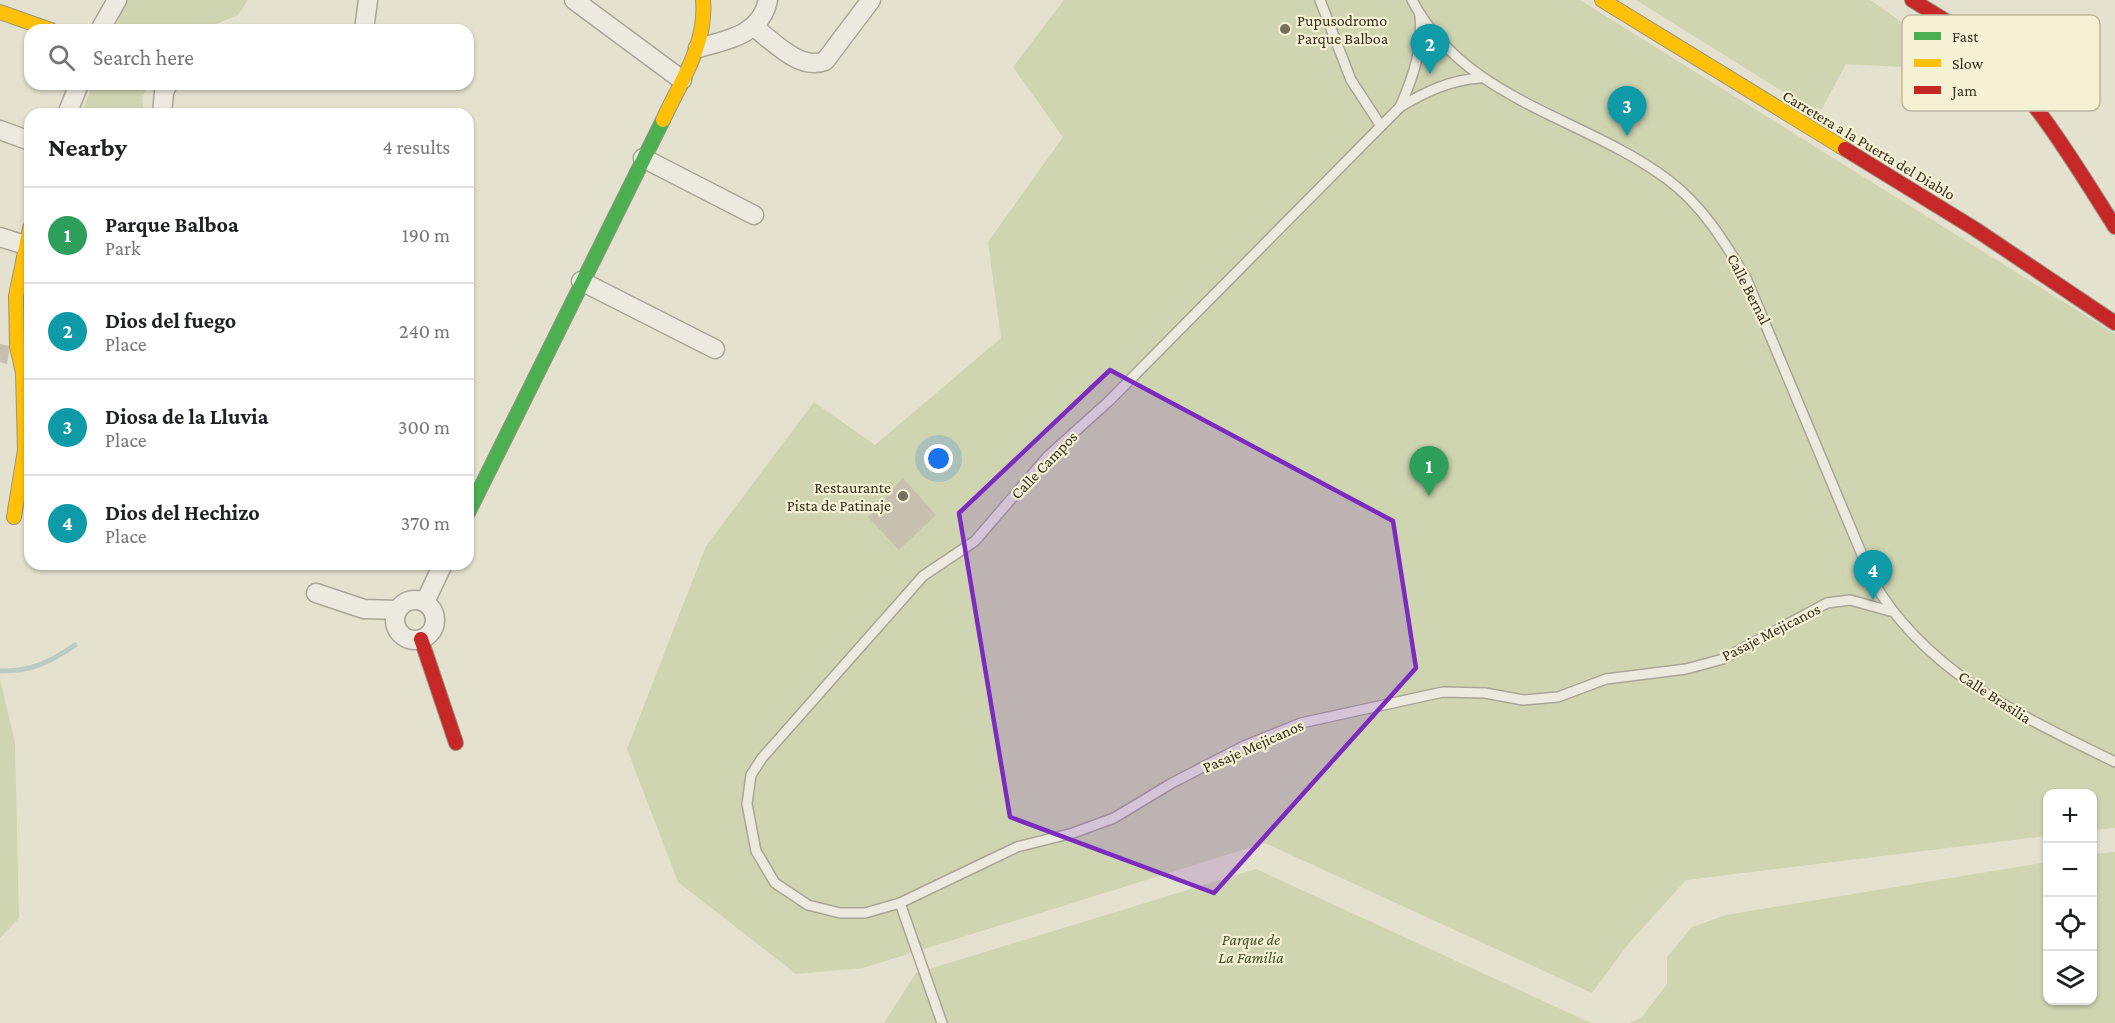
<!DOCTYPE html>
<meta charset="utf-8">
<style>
body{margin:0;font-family:"Crimson Pro",serif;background:#f2f2f2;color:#202124}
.controls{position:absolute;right:18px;bottom:18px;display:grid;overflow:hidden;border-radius:12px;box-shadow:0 2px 4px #0004}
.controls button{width:54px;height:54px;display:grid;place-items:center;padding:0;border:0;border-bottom:2px solid #e0e0e0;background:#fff;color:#202124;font:30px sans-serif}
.you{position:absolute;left:939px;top:459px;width:21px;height:21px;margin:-15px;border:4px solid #fff;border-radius:50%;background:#1a73e8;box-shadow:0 0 0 9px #1a73e833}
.badge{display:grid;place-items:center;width:39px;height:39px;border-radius:50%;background:#746e5c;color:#fff;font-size:20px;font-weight:700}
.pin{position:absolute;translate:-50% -50px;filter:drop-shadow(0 2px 3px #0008)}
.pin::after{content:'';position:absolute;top:32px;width:21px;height:18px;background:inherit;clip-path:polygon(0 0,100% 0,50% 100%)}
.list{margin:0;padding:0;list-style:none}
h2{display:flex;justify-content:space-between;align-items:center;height:78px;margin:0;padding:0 24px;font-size:26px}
h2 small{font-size:20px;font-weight:400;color:#757577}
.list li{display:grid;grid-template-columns:39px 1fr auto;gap:18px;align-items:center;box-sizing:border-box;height:96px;padding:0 24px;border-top:2px solid #e0e0e0}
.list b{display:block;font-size:22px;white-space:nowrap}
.list p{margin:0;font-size:20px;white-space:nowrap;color:#757577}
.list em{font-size:20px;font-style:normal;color:#757577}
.icon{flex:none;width:33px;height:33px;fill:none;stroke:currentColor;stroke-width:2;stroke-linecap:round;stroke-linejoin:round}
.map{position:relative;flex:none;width:2115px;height:1023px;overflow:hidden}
.search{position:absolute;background:#fff;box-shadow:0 2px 4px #0004;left:24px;top:24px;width:450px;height:66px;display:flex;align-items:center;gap:15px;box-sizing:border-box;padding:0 21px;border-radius:18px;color:#757577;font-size:22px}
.panel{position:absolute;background:#fff;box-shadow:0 2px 4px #0004;left:24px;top:108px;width:450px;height:462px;border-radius:18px}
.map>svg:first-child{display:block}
.green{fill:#cfd5b1}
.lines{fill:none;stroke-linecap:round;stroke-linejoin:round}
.stream{stroke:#b9cbc3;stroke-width:5}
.building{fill:#c8c0af}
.lane-casing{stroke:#a9a697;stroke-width:12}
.street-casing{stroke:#a9a697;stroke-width:21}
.fast-casing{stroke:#999586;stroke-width:16}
.slow-casing{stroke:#999586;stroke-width:16}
.jam-casing{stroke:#999586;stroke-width:16}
.lane{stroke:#eceadf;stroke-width:9}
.street{stroke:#eceadf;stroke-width:18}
.fast{stroke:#4caf50;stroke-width:14}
.slow{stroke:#ffc107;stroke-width:14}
.jam{stroke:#c62828;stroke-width:14}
.marked{fill:#7b2cbf;fill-opacity:0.2;stroke:#7b2cbf;stroke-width:4.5;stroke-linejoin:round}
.poi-dot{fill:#746e5c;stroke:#f5f1d4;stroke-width:2}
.labels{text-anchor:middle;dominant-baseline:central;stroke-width:4.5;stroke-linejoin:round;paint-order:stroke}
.poi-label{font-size:16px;fill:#38301f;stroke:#f5f1d4;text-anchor:start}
.street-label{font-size:16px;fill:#38301f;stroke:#f5f1d4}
.park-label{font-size:16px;font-style:italic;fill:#415426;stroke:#f5f1d4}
.key{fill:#f5f1d4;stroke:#bcb79e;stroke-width:1.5}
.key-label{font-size:16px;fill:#38301f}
</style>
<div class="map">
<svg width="2115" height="1023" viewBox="0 0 2115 1023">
<rect width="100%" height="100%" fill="#e4e1ce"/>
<g class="green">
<polygon points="125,0 248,0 238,15 202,30 115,30"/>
<polygon points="1064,0 1580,0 2115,334 2115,828 2093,830 2092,794 2048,794 2047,836 1686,880 1629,943 1592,993 1265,843 863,968 796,974 678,882 627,749 706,546 814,402 875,445 1001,338 988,242 1063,137 1013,67"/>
<polygon points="1636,0 1870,0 1972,71 1846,64 1819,114"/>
<polygon points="93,84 149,84 142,98 145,114 81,114"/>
<polygon points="0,679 15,743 19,918 0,938"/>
<polygon points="2115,852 2115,1023 1630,1023 1642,1017 1667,984 1667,957 1692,927 1726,915 2047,862 2048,1000 2092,1000 2093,854"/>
<polygon points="1256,869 1591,1023 884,1023 916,973"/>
</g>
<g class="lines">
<path class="stream" d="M 0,671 C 29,672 51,662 75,645"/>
</g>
<g class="building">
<polygon points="0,344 10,346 7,364 0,362"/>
<polygon points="903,478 936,515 899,550 868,517"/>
</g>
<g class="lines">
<g class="lane-casing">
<g id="lane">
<polyline points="1320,0 1351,80 1381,126"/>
<path d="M 1412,0 C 1465,101 1582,116 1667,179 C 1702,205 1724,241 1746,278 L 1873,581 C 1926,673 2023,717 2115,762"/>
<path d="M 1480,78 C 1450,80 1425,92 1400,107 L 1109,401 L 1048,456 L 975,541 L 923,576 L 762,758 L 751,775 L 747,804 L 756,851 L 775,883 L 808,905 L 840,913 L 865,913 L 900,903 L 1017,847 L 1073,833 L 1114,818 L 1172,783 L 1244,746 L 1301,723 L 1443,692 L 1485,693 L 1523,700 L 1558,697 L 1606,679 L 1686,669 L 1723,659 L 1827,603 L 1850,600 L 1890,611"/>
<path d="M 1400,107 C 1414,75 1423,48 1420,14"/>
<polyline points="900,903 942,1023"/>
</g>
</g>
<g class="street-casing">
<g id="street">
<polyline points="574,0 682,80"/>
<path d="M 754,27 C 774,42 800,71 825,61 L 871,0"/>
<polyline points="100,30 117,0"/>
<polyline points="364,30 368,0"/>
<path d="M 698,48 C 727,40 761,35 768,0"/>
<polyline points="67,114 79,84"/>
<polyline points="162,114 164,92 168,84"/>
<polyline points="0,130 30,141"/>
<polyline points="643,158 754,215"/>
<polyline points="0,237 25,245"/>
<polyline points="581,281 715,349"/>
<polyline points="316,593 364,609 398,610"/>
<circle cx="415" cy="620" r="20"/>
<polyline points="425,602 443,564"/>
</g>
</g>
<g class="fast-casing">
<polyline id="fast" points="468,513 663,120"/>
</g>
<g class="slow-casing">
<g id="slow">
<polyline points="1602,0 1845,149"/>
<polyline points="0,12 51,30"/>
<path d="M 663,120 C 681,81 707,44 703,0"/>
<polyline points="14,517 25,450 23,373 17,346 16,296 30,228"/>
</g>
</g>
<g class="jam-casing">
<g id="jam">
<path d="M 1912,0 C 1931,12 1952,23 1970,38 C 2031,88 2073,161 2115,227"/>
<polyline points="1845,149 1975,229 2115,323"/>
<polyline points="421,639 456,743"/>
</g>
</g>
<use href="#lane" class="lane"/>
<use href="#street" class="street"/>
<use href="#fast" class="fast"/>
<use href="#slow" class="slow"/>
<use href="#jam" class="jam"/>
</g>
<path class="marked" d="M 1110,370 L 1393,521 L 1416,668 L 1214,893 L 1010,817 L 959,513 Z"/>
<g class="poi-dot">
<circle cx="1285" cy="29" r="6"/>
<circle cx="903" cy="496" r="6"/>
</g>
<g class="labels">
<g class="poi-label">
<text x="1297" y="20">Pupusodromo<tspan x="1297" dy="18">Parque Balboa</tspan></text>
<text x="891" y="487" text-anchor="end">Restaurante<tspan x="891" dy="18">Pista de Patinaje</tspan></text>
</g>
<g class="street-label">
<text transform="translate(1869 145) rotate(31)">Carretera a la Puerta del Diablo</text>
<text transform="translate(1749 289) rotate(63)">Calle Bernal</text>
<text transform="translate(1044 465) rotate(-46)">Calle Campos</text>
<text transform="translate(1771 632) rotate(-27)">Pasaje Mejicanos</text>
<text transform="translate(1995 697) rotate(33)">Calle Brasilia</text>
<text transform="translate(1253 746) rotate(-24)">Pasaje Mejicanos</text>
</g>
<g class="park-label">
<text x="1251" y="939">Parque de<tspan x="1251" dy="18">La Familia</tspan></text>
</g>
</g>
<rect x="1902" y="15" width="198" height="96" rx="9" class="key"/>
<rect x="1914" y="32" width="27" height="8" fill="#4caf50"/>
<rect x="1914" y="59" width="27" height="8" fill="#ffc107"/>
<rect x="1914" y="86" width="27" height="8" fill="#c62828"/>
<g class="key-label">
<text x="1952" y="42">Fast</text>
<text x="1952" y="69">Slow</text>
<text x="1952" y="96">Jam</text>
</g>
</svg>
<div class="controls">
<button>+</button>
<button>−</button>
<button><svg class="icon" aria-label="locate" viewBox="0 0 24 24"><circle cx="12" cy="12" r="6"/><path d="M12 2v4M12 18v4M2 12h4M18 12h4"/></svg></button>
<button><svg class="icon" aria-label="layers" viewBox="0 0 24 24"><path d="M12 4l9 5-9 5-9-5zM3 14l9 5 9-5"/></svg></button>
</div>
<div class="you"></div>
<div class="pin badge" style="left:1429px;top:496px;background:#2e9e5b">1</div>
<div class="pin badge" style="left:1430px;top:74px;background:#0f9aa8">2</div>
<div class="pin badge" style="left:1627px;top:136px;background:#0f9aa8">3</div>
<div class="pin badge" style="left:1873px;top:600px;background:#0f9aa8">4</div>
<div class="search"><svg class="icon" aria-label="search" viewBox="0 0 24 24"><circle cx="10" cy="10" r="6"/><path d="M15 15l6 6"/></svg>Search here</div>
<section class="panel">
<h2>Nearby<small>4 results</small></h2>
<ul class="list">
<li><span class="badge" style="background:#2e9e5b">1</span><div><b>Parque Balboa</b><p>Park</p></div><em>190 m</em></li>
<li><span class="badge" style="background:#0f9aa8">2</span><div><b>Dios del fuego</b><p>Place</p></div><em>240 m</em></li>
<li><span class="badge" style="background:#0f9aa8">3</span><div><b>Diosa de la Lluvia</b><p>Place</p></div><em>300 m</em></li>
<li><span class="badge" style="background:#0f9aa8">4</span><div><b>Dios del Hechizo</b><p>Place</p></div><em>370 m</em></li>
</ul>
</section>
</div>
